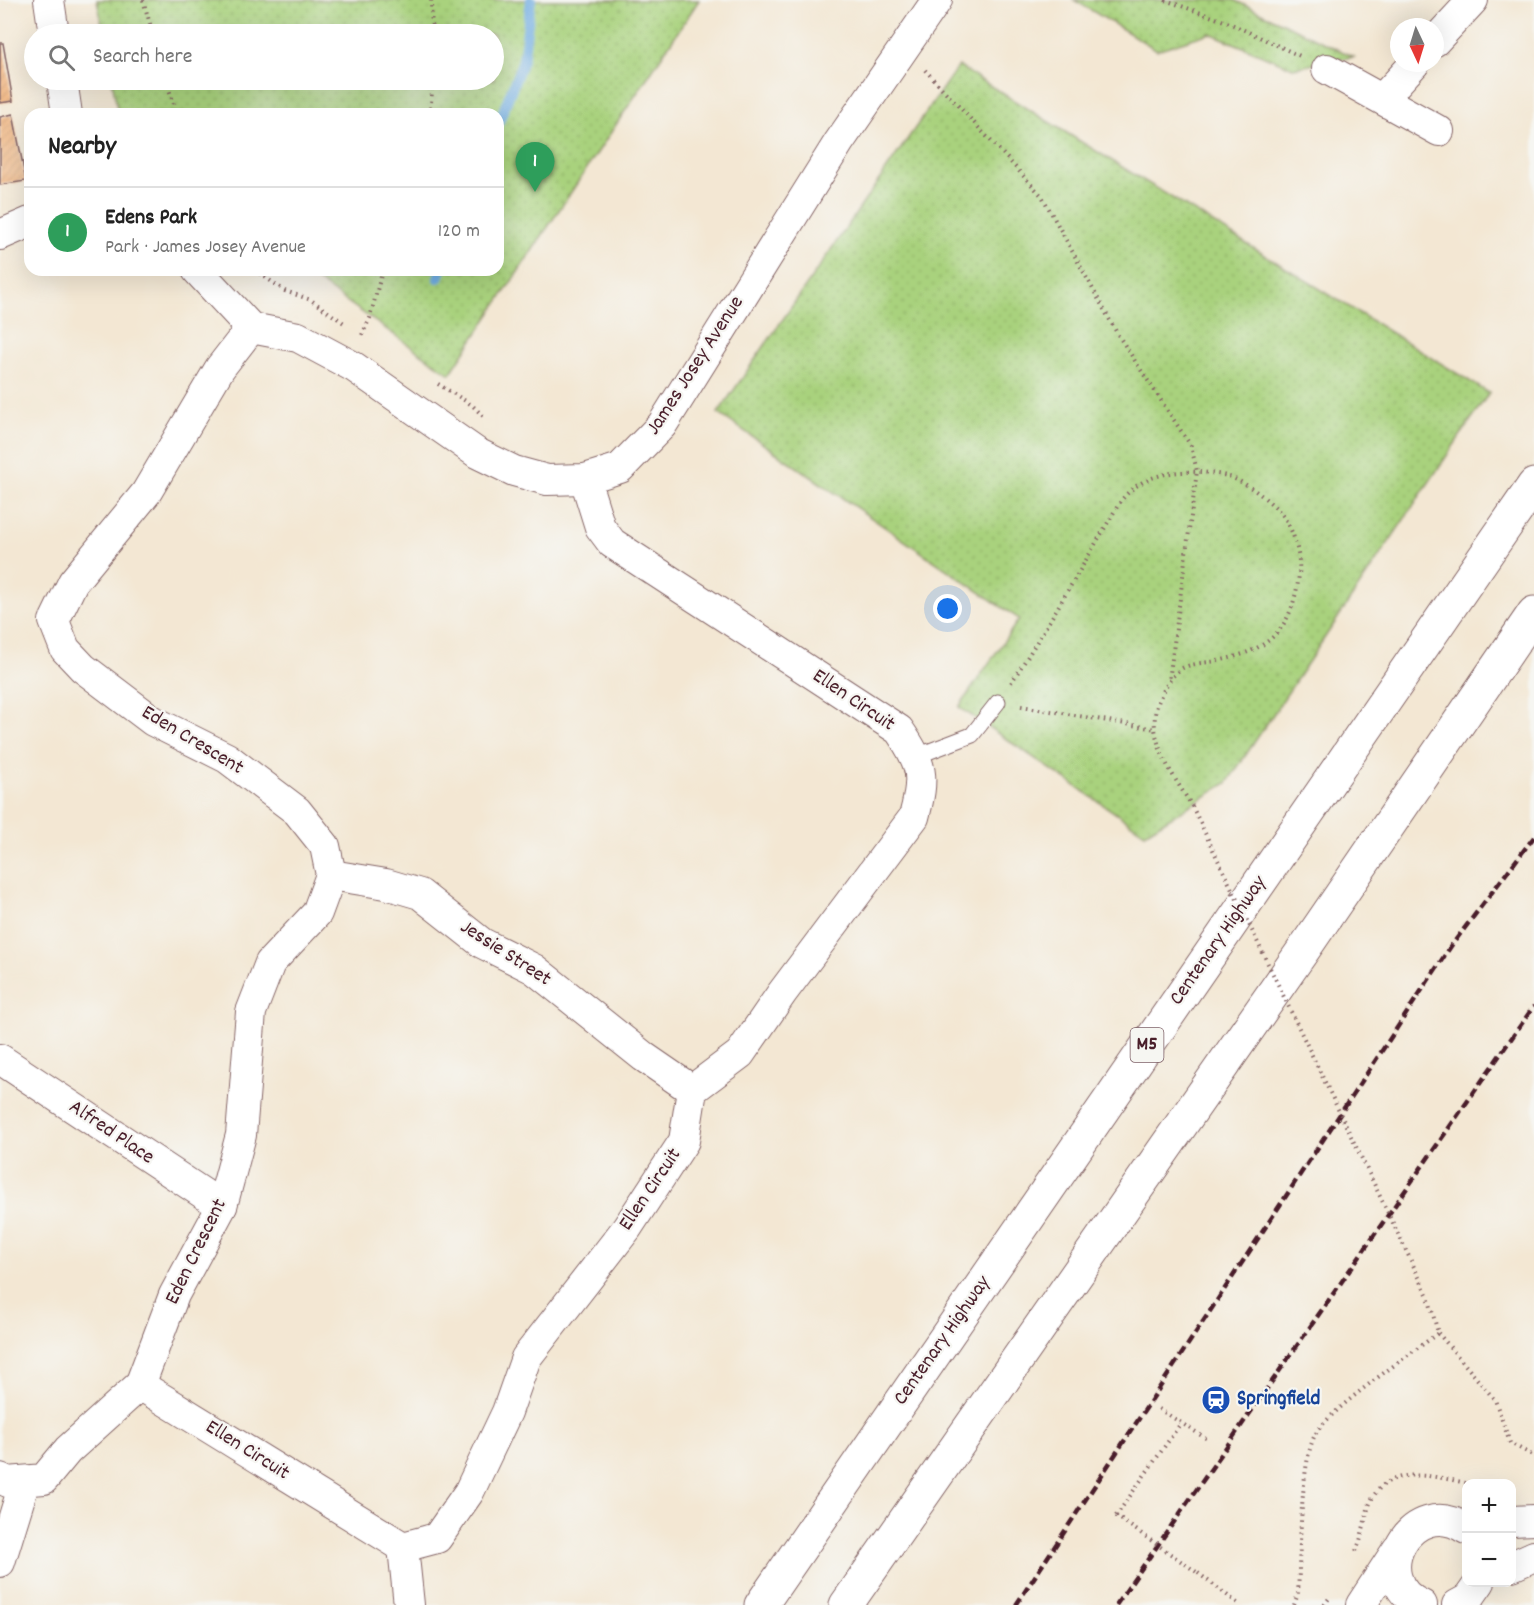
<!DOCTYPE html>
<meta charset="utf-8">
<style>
body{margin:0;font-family:Dekko,sans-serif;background:#f2f2f2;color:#222}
.controls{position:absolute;right:18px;bottom:18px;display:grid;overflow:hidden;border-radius:12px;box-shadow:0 6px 24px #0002}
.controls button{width:54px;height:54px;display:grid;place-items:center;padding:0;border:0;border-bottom:2px solid #e0e0e0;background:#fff;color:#222;font:30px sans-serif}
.compass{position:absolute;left:1390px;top:18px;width:54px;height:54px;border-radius:50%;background:#fff;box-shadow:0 6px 24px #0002;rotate:176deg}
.you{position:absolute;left:948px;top:609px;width:21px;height:21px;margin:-15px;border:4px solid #fff;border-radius:50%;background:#1a73e8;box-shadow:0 0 0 9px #1a73e833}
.badge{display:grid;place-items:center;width:39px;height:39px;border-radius:50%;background:#0b8043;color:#fff;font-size:20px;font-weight:700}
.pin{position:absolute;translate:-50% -50px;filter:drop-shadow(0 2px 3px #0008)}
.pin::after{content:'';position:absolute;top:32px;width:21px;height:18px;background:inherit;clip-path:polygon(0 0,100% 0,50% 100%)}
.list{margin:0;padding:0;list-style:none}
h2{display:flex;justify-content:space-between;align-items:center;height:78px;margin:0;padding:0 24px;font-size:26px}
h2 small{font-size:20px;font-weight:400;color:#767676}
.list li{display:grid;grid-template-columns:39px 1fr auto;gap:18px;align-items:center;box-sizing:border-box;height:90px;padding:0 24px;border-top:2px solid #e0e0e0}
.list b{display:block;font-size:22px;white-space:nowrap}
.list p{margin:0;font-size:20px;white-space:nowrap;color:#767676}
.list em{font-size:20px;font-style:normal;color:#767676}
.icon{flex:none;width:33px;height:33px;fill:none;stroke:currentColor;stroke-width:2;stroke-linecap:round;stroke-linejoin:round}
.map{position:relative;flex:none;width:1534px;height:1605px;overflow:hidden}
.search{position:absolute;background:#fff;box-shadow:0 6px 24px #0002;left:24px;top:24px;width:480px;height:66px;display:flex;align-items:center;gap:15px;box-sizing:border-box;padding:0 21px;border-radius:33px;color:#767676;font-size:22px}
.panel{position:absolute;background:#fff;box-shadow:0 6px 24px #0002;left:24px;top:108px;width:480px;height:168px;border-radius:18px}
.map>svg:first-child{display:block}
.park{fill:url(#park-dots);stroke:#7a7854;stroke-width:1.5}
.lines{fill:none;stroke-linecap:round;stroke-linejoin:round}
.stream{stroke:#70ace1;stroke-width:10}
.building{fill:url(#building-hatch)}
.service-casing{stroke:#856566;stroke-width:17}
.minor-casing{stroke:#856566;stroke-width:32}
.motorway-casing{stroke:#856566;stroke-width:35}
.path{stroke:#856566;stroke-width:4;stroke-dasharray:1.5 4.5;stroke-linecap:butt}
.service{stroke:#fff;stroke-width:15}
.minor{stroke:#fff;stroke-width:30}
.motorway{stroke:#fff;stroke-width:33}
.rail{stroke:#4a1f2b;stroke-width:4.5;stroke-dasharray:9 4.5;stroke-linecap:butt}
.path-bridge{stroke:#856566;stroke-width:4;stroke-dasharray:1.5 4.5;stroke-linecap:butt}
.labels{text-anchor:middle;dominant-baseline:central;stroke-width:4.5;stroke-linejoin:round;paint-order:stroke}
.shield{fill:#f6f6f2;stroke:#7e6067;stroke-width:1.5}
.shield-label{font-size:20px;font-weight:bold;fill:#4a1f2b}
.street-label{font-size:21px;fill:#4a1f2b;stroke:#f6f6f2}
.transit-label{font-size:21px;font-weight:bold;fill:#164399;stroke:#f6f6f2;text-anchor:start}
</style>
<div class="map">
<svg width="1534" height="1605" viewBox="0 0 1534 1605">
<defs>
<pattern id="park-dots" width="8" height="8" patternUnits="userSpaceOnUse" patternTransform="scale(1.5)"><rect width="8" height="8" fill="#a9d27d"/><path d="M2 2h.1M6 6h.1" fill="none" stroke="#93b46c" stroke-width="1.8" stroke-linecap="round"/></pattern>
<pattern id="building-hatch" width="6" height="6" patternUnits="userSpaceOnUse" patternTransform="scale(1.5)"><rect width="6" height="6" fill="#efad73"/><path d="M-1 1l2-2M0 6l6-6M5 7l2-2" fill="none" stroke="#ce9464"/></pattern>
</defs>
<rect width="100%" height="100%" fill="#f6f6f2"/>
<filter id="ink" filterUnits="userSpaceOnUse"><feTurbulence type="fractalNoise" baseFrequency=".0167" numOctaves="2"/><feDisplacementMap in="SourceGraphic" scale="12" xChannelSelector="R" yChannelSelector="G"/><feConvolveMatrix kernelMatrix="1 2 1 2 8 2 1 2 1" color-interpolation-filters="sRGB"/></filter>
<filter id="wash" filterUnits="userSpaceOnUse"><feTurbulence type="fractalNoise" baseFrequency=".008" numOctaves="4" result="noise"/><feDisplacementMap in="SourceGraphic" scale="24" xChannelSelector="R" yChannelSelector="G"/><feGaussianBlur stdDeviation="1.35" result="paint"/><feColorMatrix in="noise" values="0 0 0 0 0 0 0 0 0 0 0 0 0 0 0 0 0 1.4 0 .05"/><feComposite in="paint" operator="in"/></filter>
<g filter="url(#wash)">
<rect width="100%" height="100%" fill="#f3e7d3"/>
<g class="park">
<polygon points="97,0 699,0 450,374 302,270 498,270 498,114 118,114 112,80 494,80 494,34 104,34"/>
<polygon points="1074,0 1234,0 1354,57 1293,68 1210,33 1157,50"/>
<polygon points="958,66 1489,393 1227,783 1145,833 959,707 1019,619 718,413"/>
</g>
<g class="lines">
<g class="stream">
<polyline points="498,124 523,60 531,0"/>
<polyline points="438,278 441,270"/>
</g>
</g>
<g id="blocks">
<g class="building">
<polygon points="0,43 3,43 13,101 0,103"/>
<polygon points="13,114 26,181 0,185 0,117"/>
</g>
</g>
</g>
<g filter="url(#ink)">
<use href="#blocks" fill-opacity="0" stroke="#856566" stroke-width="1.5"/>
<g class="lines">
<g class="service-casing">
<polyline id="service" points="917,756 972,735 998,702"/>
</g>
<g class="minor-casing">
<g id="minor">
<polyline points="49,0 54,34"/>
<polyline points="1435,41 1473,0"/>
<polyline points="1327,69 1439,131"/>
<polyline points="62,80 67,114"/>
<polyline points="1383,98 1415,63"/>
<polyline points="0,235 30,222"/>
<polyline points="197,270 251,328 298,337 354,367 477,453 514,471 547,480 585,479 620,468 662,425 839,142 937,0"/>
<polyline points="331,875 386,884 420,894 482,943 534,969 644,1057 692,1090"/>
<polyline points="0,1059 222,1206"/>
<path d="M 140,1385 L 403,1547 L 437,1538 L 469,1492 L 507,1412 L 526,1358 L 627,1228 L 684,1141 L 692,1090 L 740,1054 L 782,993 L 914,817 C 925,776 923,765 899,730 L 612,543 L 600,527 L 585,479"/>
<polyline points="0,1478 8,1482 44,1479 68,1450 140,1385 174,1295 222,1206 241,1135 251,1012 270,963 317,913 331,875 325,846 297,811 227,758 153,721 83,668 65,649 54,621 73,582 146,493 220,368 251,328"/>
<polyline points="1512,1521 1534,1520"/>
<polyline points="403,1547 409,1605"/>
<polyline points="0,1562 25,1481"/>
<polyline points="1512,1566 1534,1556"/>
<polyline points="1361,1605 1397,1550"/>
<path d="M 1422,1605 C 1363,1579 1412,1492 1466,1529"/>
<polyline points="1457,1605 1468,1599 1480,1582"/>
</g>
</g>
<g class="motorway-casing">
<g id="motorway">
<polyline points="761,1605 1534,485"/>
<polyline points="846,1605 1304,949 1534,613"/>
</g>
</g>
<g class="path">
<polyline points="143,0 153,34"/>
<polyline points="431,0 432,34"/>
<polyline points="1165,0 1227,22 1300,56"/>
<polyline points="925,70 1042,196 1118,335 1191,446 1197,471 1169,681"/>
<polyline points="166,80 177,114"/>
<polyline points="430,114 433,80"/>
<polyline points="255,270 285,291 311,300 344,323"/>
<polyline points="362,335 370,318 381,275 379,270"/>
<polyline points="438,384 472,405 483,416"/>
<path d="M 1011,683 C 1048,625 1082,567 1117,507 C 1137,472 1181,468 1217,474 C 1240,477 1263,495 1279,511 C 1293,526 1301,554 1299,575 C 1292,630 1270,650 1217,661 C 1205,663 1191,663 1181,669 C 1172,675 1164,688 1160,698 C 1142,736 1174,776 1192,806"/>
<polyline points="1021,706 1155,729"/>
<polyline points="1438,1333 1495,1400 1510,1443 1534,1456"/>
<polyline points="1159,1409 1207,1439"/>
<polyline points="1116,1516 1181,1423"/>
<path d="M 1356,1551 C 1363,1536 1364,1521 1369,1506 C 1385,1461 1436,1477 1471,1484"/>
<polyline points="1198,1573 1240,1605"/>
<path d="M 1294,1605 L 1298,1594 C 1300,1558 1300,1464 1315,1435 C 1329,1409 1411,1354 1438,1333 L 1428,1296"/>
<polyline points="1324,1605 1330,1597"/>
</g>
<use href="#service" class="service"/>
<use href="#minor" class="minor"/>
<use href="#motorway" class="motorway"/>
<g class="rail">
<polyline points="1016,1605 1451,946 1534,837"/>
<polyline points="1116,1605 1534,1006"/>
</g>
<g class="path-bridge">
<polyline points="1192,806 1428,1296"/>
<polyline points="1116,1516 1198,1573"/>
</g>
</g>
</g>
<defs>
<g id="station-disc" transform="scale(1.5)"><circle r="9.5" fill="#1a4fb4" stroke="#f6f6f2"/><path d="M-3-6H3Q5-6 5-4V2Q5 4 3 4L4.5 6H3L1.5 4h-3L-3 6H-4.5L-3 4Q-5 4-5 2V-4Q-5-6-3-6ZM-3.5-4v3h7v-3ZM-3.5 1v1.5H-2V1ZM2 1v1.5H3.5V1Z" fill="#fff"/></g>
</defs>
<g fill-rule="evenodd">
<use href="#station-disc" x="1216" y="1400"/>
</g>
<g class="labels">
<rect class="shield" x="1130.5" y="1028" width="33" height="34" rx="4.5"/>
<g class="shield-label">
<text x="1147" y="1045">M5</text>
</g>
<g class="street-label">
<text transform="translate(696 366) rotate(-57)">James Josey Avenue</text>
<text transform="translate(853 701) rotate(34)">Ellen Circuit</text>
<text transform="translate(192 741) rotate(31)">Eden Crescent</text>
<text transform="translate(1219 941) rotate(-55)">Centenary Highway</text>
<text transform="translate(505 954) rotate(33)">Jessie Street</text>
<text transform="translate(111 1133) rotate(34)">Alfred Place</text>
<text transform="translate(651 1190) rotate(-56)">Ellen Circuit</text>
<text transform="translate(197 1252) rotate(-64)">Eden Crescent</text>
<text transform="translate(943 1341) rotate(-55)">Centenary Highway</text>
<text transform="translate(247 1451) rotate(32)">Ellen Circuit</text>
</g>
<g class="transit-label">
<text x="1237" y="1400">Springfield</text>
</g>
</g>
</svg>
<div class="controls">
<button>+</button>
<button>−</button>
</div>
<svg class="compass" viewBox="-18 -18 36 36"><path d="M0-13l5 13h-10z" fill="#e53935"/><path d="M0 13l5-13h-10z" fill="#767676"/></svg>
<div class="you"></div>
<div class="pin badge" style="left:535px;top:192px;background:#2e9e5b">1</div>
<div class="search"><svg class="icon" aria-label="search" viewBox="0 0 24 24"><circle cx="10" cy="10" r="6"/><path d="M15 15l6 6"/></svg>Search here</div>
<section class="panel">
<h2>Nearby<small></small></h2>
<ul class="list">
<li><span class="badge" style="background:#2e9e5b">1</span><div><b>Edens Park</b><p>Park · James Josey Avenue</p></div><em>120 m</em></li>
</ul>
</section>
</div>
